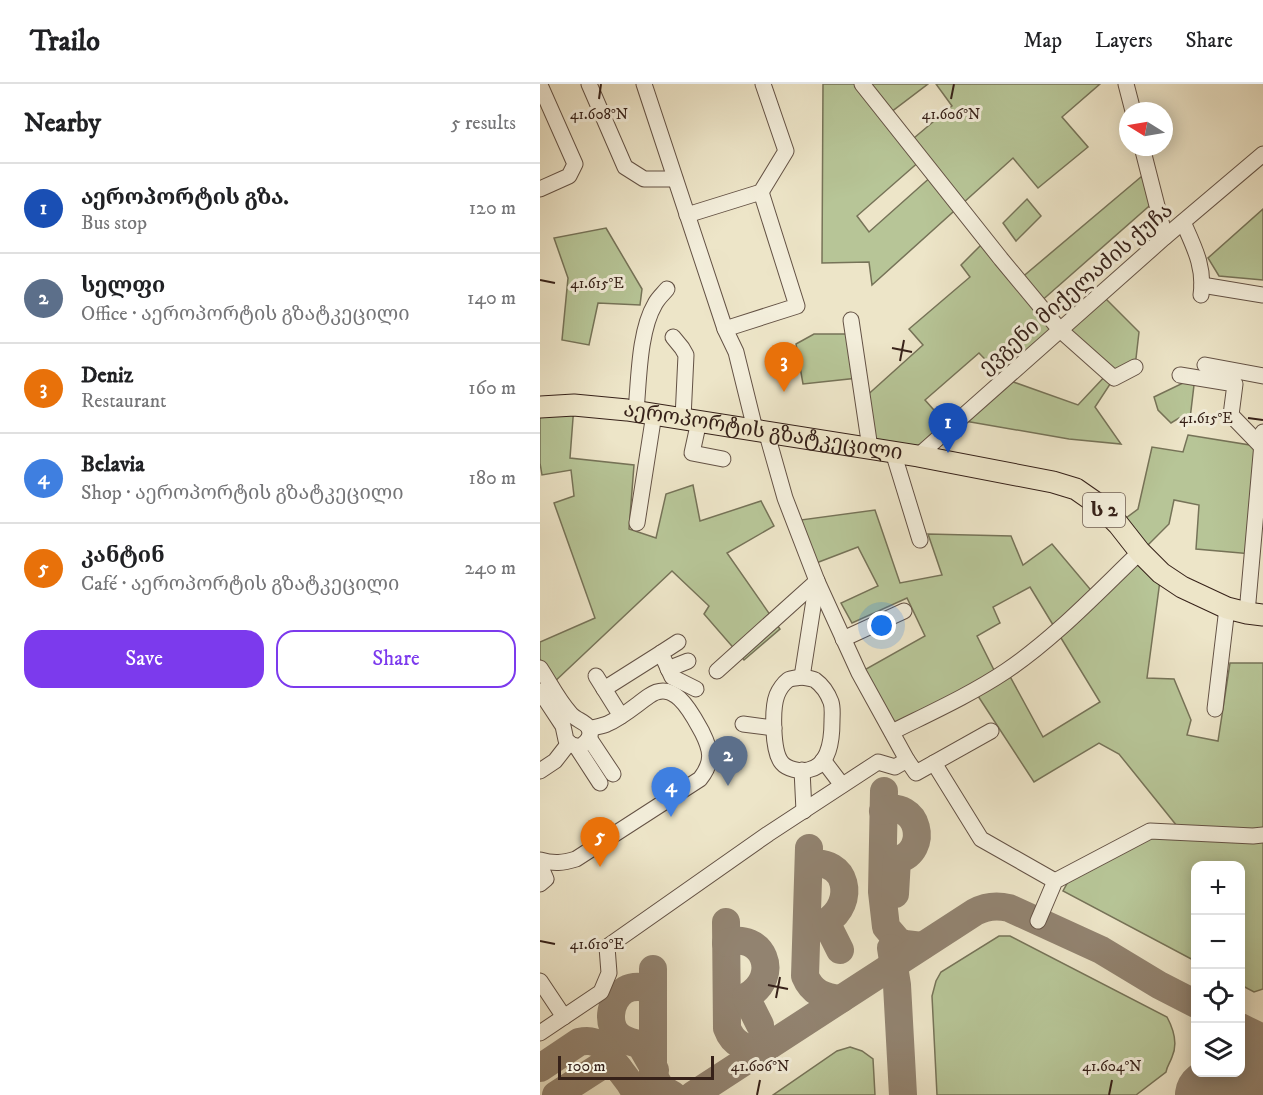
<!DOCTYPE html>
<meta charset="utf-8">
<style>
body{margin:0;font-family:"IM FELL DW Pica","Noto Serif Georgian",serif;background:#f2f2f2;color:#202124}
.controls{position:absolute;right:18px;bottom:18px;display:grid;overflow:hidden;border-radius:12px;box-shadow:0 3px 15px #0003}
.controls button{width:54px;height:54px;display:grid;place-items:center;padding:0;border:0;border-bottom:2px solid #e0e0e0;background:#fff;color:#202124;font:30px sans-serif}
.compass{position:absolute;left:579px;top:18px;width:54px;height:54px;border-radius:50%;background:#fff;box-shadow:0 3px 15px #0003;rotate:281deg}
.scale{position:absolute;left:18px;bottom:15px;width:156px;box-sizing:border-box;padding-left:6px;border:3px solid #362119;border-top:0;font-size:16px;line-height:21px;white-space:nowrap;color:#362119;-webkit-text-stroke:4px #f3eedb;paint-order:stroke}
.you{position:absolute;left:342px;top:542px;width:21px;height:21px;margin:-15px;border:4px solid #fff;border-radius:50%;background:#1a73e8;box-shadow:0 0 0 9px #1a73e833}
.badge{display:grid;place-items:center;width:39px;height:39px;border-radius:50%;background:#7c3aed;color:#fff;font-size:20px;font-weight:700}
.pin{position:absolute;translate:-50% -50px;filter:drop-shadow(0 2px 3px #0008)}
.pin::after{content:'';position:absolute;top:32px;width:21px;height:18px;background:inherit;clip-path:polygon(0 0,100% 0,50% 100%)}
.list{margin:0;padding:0;list-style:none}
h2{display:flex;justify-content:space-between;align-items:center;height:78px;margin:0;padding:0 24px;font-size:26px}
h2 small{font-size:20px;font-weight:400;color:#757577}
.list li{display:grid;grid-template-columns:39px 1fr auto;gap:18px;align-items:center;box-sizing:border-box;height:90px;padding:0 24px;border-top:2px solid #e0e0e0}
.list b{display:block;font-size:22px;white-space:nowrap}
.list p{margin:0;font-size:20px;white-space:nowrap;color:#757577}
.list em{font-size:20px;font-style:normal;color:#757577}
.actions{display:flex;gap:12px;padding:18px 24px}
.actions a{flex:1;padding:14px 0;border:2px solid #7c3aed;border-radius:18px;text-align:center;font-size:21px;color:#7c3aed}
.actions .main{background:#7c3aed;color:#fff}
.icon{flex:none;width:33px;height:33px;fill:none;stroke:currentColor;stroke-width:2;stroke-linecap:round;stroke-linejoin:round}
.map{position:relative;flex:none;width:723px;height:1011px;overflow:hidden}
header{display:flex;align-items:center;gap:36px;box-sizing:border-box;height:84px;padding:0 30px;background:#fff;border-bottom:2px solid #e0e0e0}
header strong{font-size:28px}
nav{display:flex;gap:33px;margin-inline-start:auto;font-size:21px}
main{display:flex}
aside{flex:1;background:#fff}
.map>svg:first-child{display:block}
.green{fill:#b7c597;stroke:#767358;stroke-width:1.5;fill-rule:evenodd}
.lines{fill:none;stroke-linecap:round;stroke-linejoin:round}
.taxiway{stroke:#928370;stroke-width:28}
.runway{stroke:#928370;stroke-width:70}
.minor-casing{stroke:#645245;stroke-width:17}
.highway-casing{stroke:#362119;stroke-width:23}
.minor{stroke:#f3eedb;stroke-width:15}
.highway{stroke:#ede5c8;stroke-width:21}
.ticks{fill:none;stroke:#362119;stroke-width:2}
.labels{text-anchor:middle;dominant-baseline:central;stroke-width:6;stroke-linejoin:round;paint-order:stroke}
.shield{fill:#f3eedb;stroke:#6f5e53;stroke-width:1.5}
.shield-label{font-size:20px;font-weight:bold;fill:#362119}
.street-label{font-size:21px;fill:#362119;stroke:#f3eedb}
.ticks-label{font-size:15px;text-anchor:middle;fill:#362119;stroke:#f3eedb;stroke-width:6;stroke-linejoin:round;paint-order:stroke}
</style>
<header>
<strong>Trailo</strong>
<nav><a>Map</a><a>Layers</a><a>Share</a></nav>
</header>
<main>
<aside>
<h2>Nearby<small>5 results</small></h2>
<ul class="list">
<li><span class="badge" style="background:#1a4fb4">1</span><div><b>აეროპორტის გზა.</b><p>Bus stop</p></div><em>120 m</em></li>
<li><span class="badge" style="background:#5c6f8a">2</span><div><b>სელფი</b><p>Office · აეროპორტის გზატკეცილი</p></div><em>140 m</em></li>
<li><span class="badge" style="background:#e8710a">3</span><div><b>Deniz</b><p>Restaurant</p></div><em>160 m</em></li>
<li><span class="badge" style="background:#3f7fe0">4</span><div><b>Belavia</b><p>Shop · აეროპორტის გზატკეცილი</p></div><em>180 m</em></li>
<li><span class="badge" style="background:#e8710a">5</span><div><b>კანტინ</b><p>Café · აეროპორტის გზატკეცილი</p></div><em>240 m</em></li>
</ul>
<div class="actions"><a class="main">Save</a><a>Share</a></div>
</aside>
<div class="map">
<svg width="723" height="1011" viewBox="0 0 723 1011">
<rect width="100%" height="100%" fill="#ede5c8"/>
<filter id="stains"><feTurbulence type="fractalNoise" baseFrequency=".00333" numOctaves="4"/><feColorMatrix values="0 0 0 0 .2 0 0 0 0 .09 0 0 0 0 .02 0 0 0 .5 -.17"/></filter>
<radialGradient id="worn" r=".72"><stop offset=".6" stop-color="#630" stop-opacity="0"/><stop offset="1" stop-color="#630" stop-opacity=".3"/></radialGradient>
<g class="green">
<path d="M 283,0 L 388,0 L 346,32 L 368,59 L 412,22 L 396,0 L 560,0 L 522,33 L 548,63 L 498,104 L 473,74 L 332,201 L 329,178 L 282,179 ZM 381,76 L 393,91 L 329,148 L 317,132 Z"/>
<path d="M 608,87 L 616,116 L 499,219 L 520,246 L 561,210 L 599,248 L 595,283 L 574,294 L 555,323 L 581,360 L 529,355 L 419,336 L 464,295 L 439,269 L 385,316 L 410,344 L 378,372 L 330,364 L 323,315 L 383,261 L 369,245 L 430,193 L 421,181 L 447,155 L 480,195 ZM 521,246 L 568,289 L 538,321 L 465,295 Z"/>
<polygon points="487,115 501,132 476,157 463,139"/>
<polygon points="723,125 723,196 679,192 668,174"/>
<polygon points="66,144 102,205 100,221 58,219 49,261 22,256 28,194 14,154"/>
<polygon points="274,250 311,250 318,294 263,300 256,260"/>
<polygon points="645,298 654,301 650,335 639,334 631,339 618,326 614,313"/>
<polygon points="34,321 30,374 94,381 89,445 116,454 126,410 153,401 160,437 221,417 234,442 187,469 240,545 204,576 164,530 169,522 132,487 11,601 0,575 0,558 55,534 14,419 34,412 31,386 2,391 0,379 0,323"/>
<path d="M 648,351 L 722,363 L 712,470 L 656,465 L 659,421 L 634,416 L 629,440 L 601,468 L 621,489 L 607,594 L 634,595 L 651,636 L 647,651 L 678,657 L 690,579 L 723,579 L 723,905 L 714,908 L 701,901 L 700,782 L 656,782 L 655,877 L 523,807 L 529,796 L 614,751 L 637,742 L 579,670 L 559,659 L 494,698 L 438,612 L 352,648 L 319,589 L 385,552 L 367,514 L 312,539 L 301,519 L 338,502 L 318,463 L 271,481 L 253,437 L 335,426 L 360,499 L 402,491 L 388,450 L 471,452 L 483,481 L 512,460 L 555,511 L 600,469 L 578,440 L 598,425 L 612,363 L 643,368 ZM 490,503 L 560,618 L 503,653 L 467,587 L 457,592 L 437,552 L 460,539 L 453,523 Z"/>
<path d="M 459,852 L 470,852 L 627,933 C 634,946 638,960 632,973 C 630,979 627,982 626,988 L 596,1011 L 397,1011 L 392,912 L 396,897 L 401,888 Z"/>
<polygon points="310,963 322,967 333,975 335,1011 233,1011 297,967"/>
</g>
<g class="lines">
<g class="taxiway">
<polyline points="344,707 342,808 346,843 358,857 365,860 382,862"/>
<path d="M 343,727 C 378,714 391,767 357,776 L 355,810"/>
<path d="M 269,764 L 265,892 C 272,909 284,913 301,915"/>
<path d="M 269,781 C 307,772 317,819 286,838 L 300,866"/>
<path d="M 186,838 L 187,944 C 193,961 207,966 224,965"/>
<path d="M 186,859 C 222,846 243,892 206,913 L 220,941"/>
<polyline points="351,864 357,901 363,1011"/>
<polyline points="113,885 113,991 121,1004 133,1011"/>
<path d="M 113,905 C 104,903 94,901 85,906 C 69,916 65,944 82,954 C 87,957 94,959 100,960 L 115,986"/>
<polyline points="700,943 723,954"/>
<path d="M 0,984 L 39,958 C 48,956 53,957 61,961 L 89,998 L 97,1011"/>
<polyline points="16,1011 61,982 72,981 79,985"/>
<path d="M 153,1011 L 435,828 C 446,822 457,821 469,824 L 561,866 L 619,901 L 656,920"/>
<polyline points="670,1011 695,988"/>
</g>
<polyline class="runway" points="670,1011 699,988"/>
<g class="minor-casing">
<g id="minor">
<polyline points="49,0 85,83 104,95 135,95"/>
<polyline points="104,0 185,245 196,268 215,345"/>
<polyline points="322,0 461,175 520,246 574,294 595,283"/>
<polyline points="586,0 593,27"/>
<polyline points="0,1 35,80 29,92 0,105"/>
<polyline points="602,63 625,153"/>
<polyline points="147,131 221,108 246,67 223,0"/>
<path d="M 643,138 C 654,163 665,183 661,211"/>
<polyline points="662,201 723,211"/>
<polyline points="311,236 330,364"/>
<polyline points="185,245 257,222 221,108"/>
<polyline points="133,253 142,264 146,271 143,334"/>
<polyline points="665,281 723,292"/>
<polyline points="640,291 695,300 691,331 722,363"/>
<path d="M 96,327 C 99,295 99,247 115,220 C 118,214 123,210 127,205"/>
<polyline points="159,337 152,369 183,375"/>
<polyline points="226,347 245,414 277,497 319,589 367,676"/>
<polyline points="353,368 380,456"/>
<polyline points="378,372 625,153 723,70"/>
<polyline points="97,439 114,330"/>
<polyline points="707,529 723,348"/>
<polyline points="303,555 364,527"/>
<polyline points="138,558 121,569 132,593 156,605"/>
<path d="M 0,584 C 10,599 18,616 30,629 C 35,636 45,637 49,644 C 53,653 46,659 39,663 L 32,661 L 26,656 L 23,642 L 0,607"/>
<polyline points="128,585 148,577"/>
<polyline points="177,587 277,497"/>
<polyline points="56,592 81,632"/>
<path d="M 262,593 C 266,594 271,594 275,596 C 282,601 288,610 291,618 C 293,624 292,631 292,637 C 292,655 290,682 268,686 C 260,688 247,685 242,679 C 232,668 232,624 237,611 C 239,606 244,599 248,596 C 251,594 257,594 262,593 Z"/>
<polyline points="262,593 277,497"/>
<polyline points="64,605 121,569"/>
<polyline points="675,625 687,524"/>
<polyline points="203,640 234,644"/>
<path d="M 352,648 C 390,629 430,611 466,587 C 515,554 557,509 600,468"/>
<polyline points="49,654 73,690"/>
<polyline points="36,662 60,699"/>
<polyline points="283,676 302,701"/>
<polyline points="394,679 441,755 515,797"/>
<polyline points="262,686 264,727"/>
<polyline points="0,687 15,677 29,659"/>
<path d="M 0,776 C 14,780 23,779 36,775 L 160,695 C 174,677 171,666 162,648 C 152,630 135,594 109,612 C 96,621 83,633 67,640 C 62,642 55,643 49,645"/>
<polyline points="0,781 6,795 0,800"/>
<polyline points="498,837 515,797 610,747 713,752 723,751"/>
<polyline points="0,897 24,933"/>
<polyline points="0,949 61,908 69,889 67,863 228,750 338,678 355,683 367,676 376,689 451,647"/>
</g>
</g>
<g class="highway-casing">
<g id="highway">
<path id="s1" d="M 0,323 L 34,321 L 87,326 L 378,372 L 513,398 L 536,405 L 559,421 L 578,440 L 600,468 L 621,489 L 642,503 L 687,524 L 707,529 L 723,531"/>
</g>
</g>
<use href="#minor" class="minor"/>
<use href="#highway" class="highway"/>
</g>
<path class="ticks" d="M 59,15 L 61,0M 411,15 L 414,0M 0,196 L 15,199M 352,264 L 372,268M 360,277 L 364,256M 708,334 L 723,336M 0,857 L 15,860M 228,901 L 248,905M 236,914 L 240,893M 217,1011 L 220,996M 569,1011 L 572,996"/>
<g class="labels">
<rect class="shield" x="543" y="409" width="42" height="34" rx="4.5"/>
<g class="shield-label">
<text x="564" y="426">ს 2</text>
</g>
<g class="street-label">
<text transform="translate(536 205) rotate(-41)">ევგენი მიქელაძის ქუჩა</text>
<text stroke="none"><textPath href="#s1" startOffset="225">აეროპორტის გზატკეცილი</textPath></text>
</g>
</g>
<g class="ticks-label">
<text x="59" y="35">41.608°N</text>
<text x="411" y="35">41.606°N</text>
<text x="57" y="204">41.615°E</text>
<text x="666" y="339">41.615°E</text>
<text x="57" y="865">41.610°E</text>
<text x="220" y="987">41.606°N</text>
<text x="572" y="987">41.604°N</text>
</g>
<rect width="100%" height="100%" filter="url(#stains)"/>
<rect width="100%" height="100%" fill="url(#worn)"/>
</svg>
<div class="controls">
<button>+</button>
<button>−</button>
<button><svg class="icon" aria-label="locate" viewBox="0 0 24 24"><circle cx="12" cy="12" r="6"/><path d="M12 2v4M12 18v4M2 12h4M18 12h4"/></svg></button>
<button><svg class="icon" aria-label="layers" viewBox="0 0 24 24"><path d="M12 4l9 5-9 5-9-5zM3 14l9 5 9-5"/></svg></button>
</div>
<svg class="compass" viewBox="-18 -18 36 36"><path d="M0-13l5 13h-10z" fill="#e53935"/><path d="M0 13l5-13h-10z" fill="#757577"/></svg>
<div class="scale">100 m</div>
<div class="you"></div>
<div class="pin badge" style="left:408px;top:369px;background:#1a4fb4">1</div>
<div class="pin badge" style="left:188px;top:702px;background:#5c6f8a">2</div>
<div class="pin badge" style="left:244px;top:308px;background:#e8710a">3</div>
<div class="pin badge" style="left:131px;top:733px;background:#3f7fe0">4</div>
<div class="pin badge" style="left:60px;top:783px;background:#e8710a">5</div>
</div>
</main>
